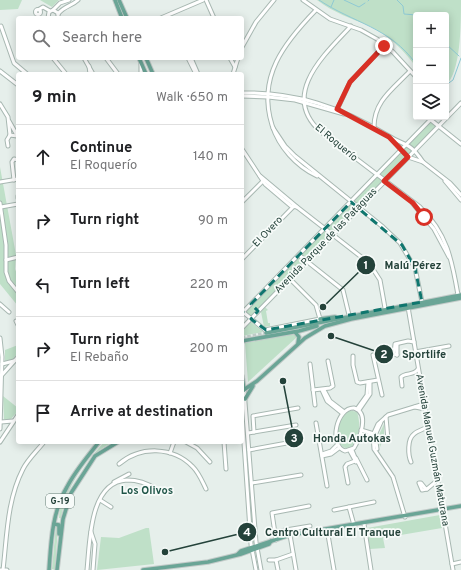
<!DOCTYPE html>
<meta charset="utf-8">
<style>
body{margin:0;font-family:Overpass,sans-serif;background:#f2f2f2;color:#202124}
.controls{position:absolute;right:12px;top:12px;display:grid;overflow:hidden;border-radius:4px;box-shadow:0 2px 10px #0003}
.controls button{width:36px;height:36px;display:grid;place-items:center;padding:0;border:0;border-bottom:1px solid #e0e0e0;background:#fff;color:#202124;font:20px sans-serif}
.stop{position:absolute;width:12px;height:12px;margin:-9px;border:3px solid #d93025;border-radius:50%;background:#fff}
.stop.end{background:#d93025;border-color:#fff;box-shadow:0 1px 4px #0008}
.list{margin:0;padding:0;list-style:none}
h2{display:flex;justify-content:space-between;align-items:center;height:52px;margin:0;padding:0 16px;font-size:17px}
h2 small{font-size:13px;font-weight:400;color:#757577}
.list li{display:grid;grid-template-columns:26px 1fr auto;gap:12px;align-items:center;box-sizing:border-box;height:64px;padding:0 16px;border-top:1px solid #e0e0e0}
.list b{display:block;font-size:15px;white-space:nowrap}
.list p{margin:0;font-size:13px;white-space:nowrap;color:#757577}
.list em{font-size:13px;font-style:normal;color:#757577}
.icon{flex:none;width:22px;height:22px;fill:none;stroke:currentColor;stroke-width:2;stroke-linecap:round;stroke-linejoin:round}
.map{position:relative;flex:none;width:461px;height:570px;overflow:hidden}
.search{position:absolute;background:#fff;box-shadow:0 2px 10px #0003;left:16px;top:16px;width:228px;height:44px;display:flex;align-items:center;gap:10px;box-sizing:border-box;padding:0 14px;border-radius:4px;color:#757577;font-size:15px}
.panel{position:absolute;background:#fff;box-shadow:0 2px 10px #0003;left:16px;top:72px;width:228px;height:372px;border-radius:4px}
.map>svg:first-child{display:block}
.green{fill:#bfe0c8}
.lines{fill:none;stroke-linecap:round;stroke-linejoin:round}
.stream{stroke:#8ec9d4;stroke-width:1}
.major-tunnel{stroke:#bfccc8;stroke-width:3.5;stroke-dasharray:3.5 2;stroke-linecap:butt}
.minor-casing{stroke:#a8b8b2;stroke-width:5}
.major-casing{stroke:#c2cac8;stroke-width:5.5}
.minor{stroke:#fff;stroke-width:3}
.major{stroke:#6aa596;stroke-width:3.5}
.route{stroke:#d93025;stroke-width:5}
.marked{fill:none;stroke:#0f766e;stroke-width:3;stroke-dasharray:8 5;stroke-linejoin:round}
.labels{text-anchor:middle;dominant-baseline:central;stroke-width:3.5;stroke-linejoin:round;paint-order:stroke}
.shield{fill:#f7fbf9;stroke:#637a73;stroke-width:1}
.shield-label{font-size:9px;font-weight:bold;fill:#24423a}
.street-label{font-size:10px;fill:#24423a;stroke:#f7fbf9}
.neighbourhood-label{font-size:11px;font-weight:bold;fill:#1f5548;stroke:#f7fbf9}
.leader{fill:none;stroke:#24423a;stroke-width:1.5}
.callout-dot{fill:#24423a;stroke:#f7fbf9;stroke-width:1.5}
.mark-label{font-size:12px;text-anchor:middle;font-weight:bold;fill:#fff}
.callout-label{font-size:11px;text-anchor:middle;font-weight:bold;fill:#24423a;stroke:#f7fbf9;stroke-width:3.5;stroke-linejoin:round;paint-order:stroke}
</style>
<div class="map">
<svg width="461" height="570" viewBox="0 0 461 570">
<rect width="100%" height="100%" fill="#e6efeb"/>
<g class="green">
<polygon points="0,0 22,0 18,9 0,10"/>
<polygon points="40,0 59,0 52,7"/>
<path d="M 317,0 L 461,0 C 461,24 461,72 446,85 L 446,15 L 416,15 L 416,67 C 405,51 387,34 369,26 C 351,18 334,13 317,0 Z"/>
<polygon points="430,122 436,126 251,316 246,312"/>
<polygon points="0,167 16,255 15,269 18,277 18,306 0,284"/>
<polygon points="265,307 268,310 266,311 268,323 270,323 270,326 264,327 261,312"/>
<polygon points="251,322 263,332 242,336 242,330"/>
<polygon points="293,334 297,337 248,382 245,343"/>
<polygon points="18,345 18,353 12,360 5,361 5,350"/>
<polygon points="3,396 18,408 18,411 9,421 4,419"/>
<polygon points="242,396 255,542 253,543"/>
<path d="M 349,410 L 357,412 C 361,424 360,441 350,449 C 330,448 337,418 349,410 Z"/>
<polygon points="384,424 384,438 380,447 378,437"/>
<path d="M 104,442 L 113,442 C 85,455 66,488 61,518 L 59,518 C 60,489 86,464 104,442 Z"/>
<polygon points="440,515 442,528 383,538 385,548 370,549 367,528"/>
<polygon points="56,525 58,526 55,570 52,569"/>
<polygon points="146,528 149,528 154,564 97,570 101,537 119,538"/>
</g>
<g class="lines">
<g class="stream">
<path d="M 319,0 C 353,23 390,27 416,64"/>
<polyline points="344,0 359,7 365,3"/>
<polyline points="397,0 403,6 404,14 416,15"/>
<polyline points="368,1 369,0"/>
<polyline points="331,7 334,0"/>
<polyline points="446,44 459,56"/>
<polyline points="446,85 453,80 461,58"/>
</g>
<polyline class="major-tunnel" points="242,338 266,333"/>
<g class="minor-casing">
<g id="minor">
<polyline points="206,0 214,18"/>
<polyline points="303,0 330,19 361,30 377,39 393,52 416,77"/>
<circle cx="38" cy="12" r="2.5"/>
<polyline points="38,10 43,7 50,11"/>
<polyline points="53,10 60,3 69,0"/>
<path d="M 316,10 C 284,43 257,77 272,125 C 279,147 296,166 317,176"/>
<path d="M 58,14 C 64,6 72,6 78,0"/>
<polyline points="48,18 49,12 53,10 58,13 58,18"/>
<polyline points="161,18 203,0"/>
<polyline points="1,26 14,63 27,74"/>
<path d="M 351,26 C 325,54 279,95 321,132 L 420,207 C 447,233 452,260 458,295"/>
<polyline points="242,47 256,22 274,0"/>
<polyline points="53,58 66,74"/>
<polyline points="84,58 93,74"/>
<polyline points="106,58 118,74"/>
<polyline points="188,58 196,74"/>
<polyline points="191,58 198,74"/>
<polyline points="230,58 235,67"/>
<polyline points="89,66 90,74"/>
<polyline points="0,71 18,85"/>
<polyline points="141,74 141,64"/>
<polyline points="233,74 238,58"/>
<path d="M 242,93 C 296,92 341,107 387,135 C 406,147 409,141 423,162"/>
<polyline points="242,96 268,97 295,100 344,114"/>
<polyline points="0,104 8,117 10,135 17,136"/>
<polyline points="337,110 350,82 385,45"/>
<polyline points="431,120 461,144"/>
<polyline points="9,121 18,137"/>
<path d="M 374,127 C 374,101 393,89 410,71"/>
<polyline points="273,128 285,146 295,156 383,227 400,243 415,268 422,302"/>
<polyline points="391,138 408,157 423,162 450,183 461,195"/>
<polyline points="8,146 7,140 10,135"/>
<polyline points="242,149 265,184 291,206 297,207"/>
<polyline points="260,176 297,207 369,263 380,280 385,308"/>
<polyline points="14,180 12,162 14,159 18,160"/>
<polyline points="445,181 461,200"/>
<polyline points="0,182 18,179"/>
<polyline points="18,196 18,198"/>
<polyline points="242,202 263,181"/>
<polyline points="0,203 6,245 6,272 9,281 18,292"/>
<polyline points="413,204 434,229 449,257"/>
<polyline points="1,207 18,204"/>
<polyline points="299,255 343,290 349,315"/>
<polyline points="242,259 294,206"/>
<polyline points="6,260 18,257"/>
<polyline points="290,279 316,305 320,319 265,330 243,312 433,117"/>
<polyline points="0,304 9,312"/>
<polyline points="408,307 453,570"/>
<polyline points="16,321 18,325"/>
<polyline points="242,328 461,103"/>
<polyline points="0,338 2,357 0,429"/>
<polyline points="415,352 449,346"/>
<polyline points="373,355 382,395"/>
<polyline points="397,355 394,354 395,344 408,341 414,342"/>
<polyline points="397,355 397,344"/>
<polyline points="353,356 353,365 357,382 360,383 378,380"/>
<polyline points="2,364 14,361"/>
<polyline points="310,364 315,405"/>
<polyline points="1,376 18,357"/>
<path d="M 402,386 L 401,377 C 406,372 414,376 418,369"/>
<polyline points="244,390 256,542 261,570"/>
<polyline points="313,390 330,388 333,386 328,361"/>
<polyline points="322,390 327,401 342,413"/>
<polyline points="324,390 330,401 343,411"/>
<polyline points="415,407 425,409"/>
<path d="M 354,408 C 370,413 360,438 354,448 L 345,451 C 328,445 337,407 354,408 Z"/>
<polyline points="357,409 367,395 368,382"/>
<polyline points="359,410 370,394 370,382"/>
<polyline points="242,414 251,544 256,570"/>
<polyline points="386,417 388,440"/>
<polyline points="1,422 13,421"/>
<polyline points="316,423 327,486"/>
<polyline points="361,430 374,434"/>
<polyline points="254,432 253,416 298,408"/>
<polyline points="248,433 296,425"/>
<polyline points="361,434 374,436"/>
<polyline points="0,442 18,415"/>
<polyline points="186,442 197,448 210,462"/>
<polyline points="224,442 226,469"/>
<polyline points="377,449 375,435 381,422"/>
<polyline points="249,450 298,441"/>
<polyline points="352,450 356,460"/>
<polyline points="350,451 356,462"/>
<polyline points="170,453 174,442"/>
<polyline points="322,454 331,451 337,445"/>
<polyline points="322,456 331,454 339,448"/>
<polyline points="356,458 367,480"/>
<path d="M 411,462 C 408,455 407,439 414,434 C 418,430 424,430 428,426"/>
<path d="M 119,464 C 140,446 173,446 193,467 C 199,473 202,481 206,489"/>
<polyline points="114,482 129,474"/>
<polyline points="252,483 301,475"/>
<polyline points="348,483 345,467 347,464 355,461"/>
<polygon points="419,483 421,483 425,488 427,489 422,490"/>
<polyline points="427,489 438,480"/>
<polyline points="100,500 111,507"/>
<polyline points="349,507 354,525"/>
<polyline points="334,510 374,502"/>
<polyline points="405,517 393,477 374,449 373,435 378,424 388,415 424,404"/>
<polyline points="364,524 371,570"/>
<polyline points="327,529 334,570"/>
<polyline points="91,532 95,544 93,570"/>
<polyline points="274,532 310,526"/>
<polyline points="290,535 296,570"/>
<polyline points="276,540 272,513 309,506"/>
<polyline points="269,560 276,560 293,554"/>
<polyline points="276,560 278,570"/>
<polyline points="452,564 461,562"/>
<polyline points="0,570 7,570"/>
<path d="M 3,570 C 7,536 7,500 23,469 C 28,459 37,451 44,442"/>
<path d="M 87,570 C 90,542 89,482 127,480 C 138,480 147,483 156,489"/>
</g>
</g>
<g class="major-casing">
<g id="major">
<polyline points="115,0 122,18"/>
<polyline points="119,0 127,18"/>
<polyline points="139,58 146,74"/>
<polyline points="146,58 153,74"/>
<polyline points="242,311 243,312"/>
<polyline points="320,319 335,317"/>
<polyline points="295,332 299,337 298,343"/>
<polyline points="266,333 461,295"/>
<polyline points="242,341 299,331 317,326"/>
<polyline points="242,376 244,390"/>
<polyline points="242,391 257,381 305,338 325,326 351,319 461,298"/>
<polyline points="245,399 253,386"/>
<polyline points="54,524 59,525 59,534"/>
<polyline points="238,554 241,551 290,535 461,506"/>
<path d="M 49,570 C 51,542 52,512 67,487 C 75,471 88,456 99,442"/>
<polyline points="57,570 63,519 71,493 95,456 118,442"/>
<polyline points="143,570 208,562 241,554 269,544 271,541"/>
</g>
</g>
<use href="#minor" class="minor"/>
<use href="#major" class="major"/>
</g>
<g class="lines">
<polyline class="route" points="384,46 350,82 337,109 389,137 408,157 384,181 413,203 424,217"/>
</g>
<path class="marked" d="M 351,202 L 402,245 L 415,268 L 422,302 L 266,330 L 251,319 L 258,311 L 251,304 Z"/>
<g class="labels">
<rect class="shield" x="46" y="494" width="28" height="14" rx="3"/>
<g class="shield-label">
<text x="60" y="501">G-19</text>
</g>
<g class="street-label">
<text transform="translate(336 143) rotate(40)">El Roquerío</text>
<text transform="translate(268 232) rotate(-46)">El Overo</text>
<text transform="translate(326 241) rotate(-46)">Avenida Parque de las Pataguas</text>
<text transform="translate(432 450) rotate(80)">Avenida Manuel Guzmán Maturana</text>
</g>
<g class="neighbourhood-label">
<text x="147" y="491">Los Olivos</text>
</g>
</g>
<path class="leader" d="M323 307L366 265M331 336L384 354M283 381L294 438M165 552L247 532"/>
<g class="callout-dot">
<circle cx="323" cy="307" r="4"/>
<circle cx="331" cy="336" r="4"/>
<circle cx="283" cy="381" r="4"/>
<circle cx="165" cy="552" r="4"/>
<circle cx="366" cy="265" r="10"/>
<circle cx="384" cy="354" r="10"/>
<circle cx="294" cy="438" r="10"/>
<circle cx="247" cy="532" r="10"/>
</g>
<g class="mark-label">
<text x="366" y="269">1</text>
<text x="384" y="358">2</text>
<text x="294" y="442">3</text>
<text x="247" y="536">4</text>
</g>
<g class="callout-label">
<text x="413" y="269">Malú Pérez</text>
<text x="424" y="358">Sportlife</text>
<text x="352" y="442">Honda Autokas</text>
<text x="333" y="536">Centro Cultural El Tranque</text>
</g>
</svg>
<div class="controls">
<button>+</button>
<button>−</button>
<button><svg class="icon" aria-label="layers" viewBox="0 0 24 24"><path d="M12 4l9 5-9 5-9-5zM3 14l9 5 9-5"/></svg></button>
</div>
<div class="stop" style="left:424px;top:217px"></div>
<div class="stop end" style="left:384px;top:46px"></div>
<div class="search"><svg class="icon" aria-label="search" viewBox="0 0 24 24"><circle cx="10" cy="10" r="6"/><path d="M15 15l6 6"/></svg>Search here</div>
<section class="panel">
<h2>9 min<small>Walk · 650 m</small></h2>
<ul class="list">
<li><svg class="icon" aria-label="ahead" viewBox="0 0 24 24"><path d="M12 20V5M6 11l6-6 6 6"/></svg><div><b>Continue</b><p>El Roquerío</p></div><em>140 m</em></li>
<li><svg class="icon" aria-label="right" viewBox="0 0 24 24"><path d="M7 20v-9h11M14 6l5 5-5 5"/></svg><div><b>Turn right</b></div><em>90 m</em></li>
<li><svg class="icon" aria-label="left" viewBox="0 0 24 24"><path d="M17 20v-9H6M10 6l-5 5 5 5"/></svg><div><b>Turn left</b></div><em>220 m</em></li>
<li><svg class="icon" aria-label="right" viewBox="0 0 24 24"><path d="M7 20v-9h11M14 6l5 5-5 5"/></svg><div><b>Turn right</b><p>El Rebaño</p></div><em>200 m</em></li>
<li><svg class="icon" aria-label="arrive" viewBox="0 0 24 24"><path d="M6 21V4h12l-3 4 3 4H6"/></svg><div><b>Arrive at destination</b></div></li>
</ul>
</section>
</div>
